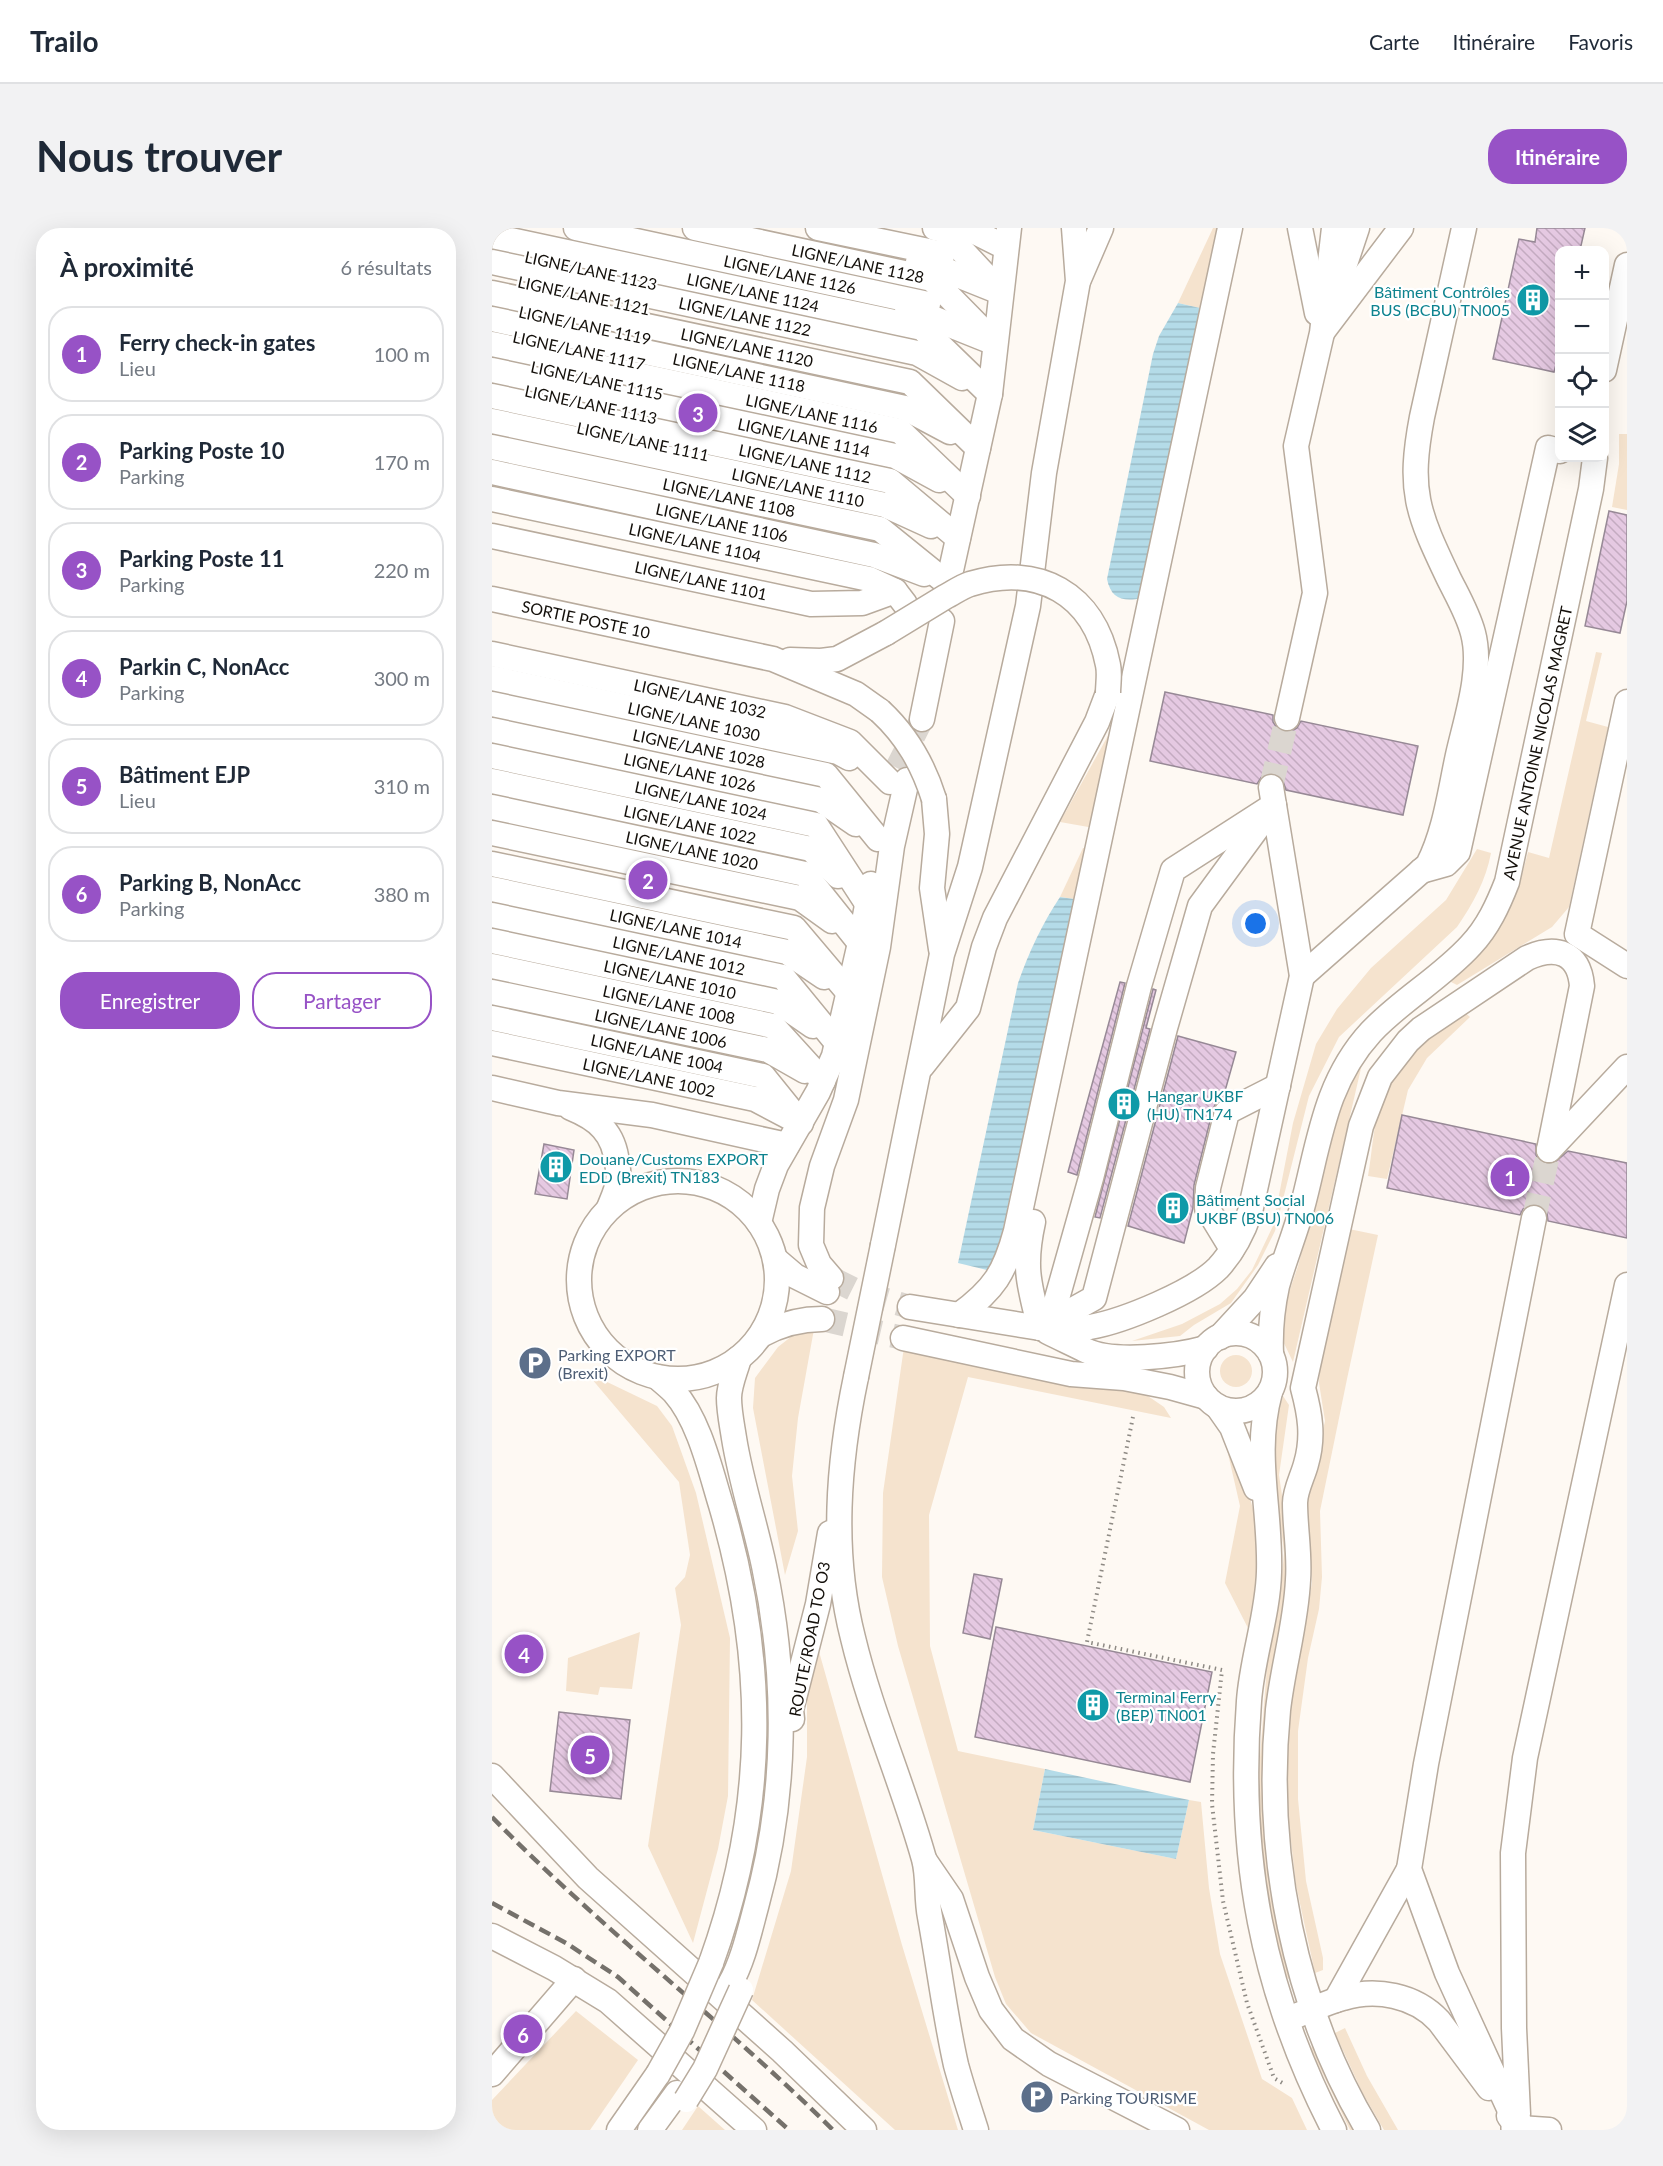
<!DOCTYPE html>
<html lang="fr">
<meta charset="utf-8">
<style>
body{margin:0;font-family:Lato,sans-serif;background:#f2f2f3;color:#1f2937}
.controls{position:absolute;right:18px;top:18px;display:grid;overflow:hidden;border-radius:12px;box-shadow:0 6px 24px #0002}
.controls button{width:54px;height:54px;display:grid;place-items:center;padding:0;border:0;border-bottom:2px solid #e0e1e3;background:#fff;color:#1f2937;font:30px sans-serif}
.you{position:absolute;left:764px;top:696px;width:21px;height:21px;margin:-15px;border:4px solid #fff;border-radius:50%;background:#1a73e8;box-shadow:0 0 0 9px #1a73e833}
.badge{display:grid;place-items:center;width:39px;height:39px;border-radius:50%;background:#9752c6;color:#fff;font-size:20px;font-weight:700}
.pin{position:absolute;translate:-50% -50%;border:3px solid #fff;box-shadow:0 2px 6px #0006}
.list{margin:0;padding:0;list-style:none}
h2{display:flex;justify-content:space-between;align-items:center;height:78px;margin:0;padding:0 24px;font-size:26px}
h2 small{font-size:20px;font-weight:400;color:#747a83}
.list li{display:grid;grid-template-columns:39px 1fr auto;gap:18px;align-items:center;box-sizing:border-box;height:96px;margin:0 12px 12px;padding:0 12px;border:2px solid #e0e1e3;border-radius:24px}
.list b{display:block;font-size:22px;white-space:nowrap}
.list p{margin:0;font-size:20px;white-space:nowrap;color:#747a83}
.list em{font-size:20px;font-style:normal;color:#747a83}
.actions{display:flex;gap:12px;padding:18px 24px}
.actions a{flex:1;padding:14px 0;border:2px solid #9752c6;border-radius:24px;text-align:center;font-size:21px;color:#9752c6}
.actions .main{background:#9752c6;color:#fff}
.icon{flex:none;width:33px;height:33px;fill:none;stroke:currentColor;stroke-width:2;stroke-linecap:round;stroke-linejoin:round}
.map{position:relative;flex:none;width:1135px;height:1902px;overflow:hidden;border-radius:24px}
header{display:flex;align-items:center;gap:36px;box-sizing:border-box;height:84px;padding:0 30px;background:#fff;border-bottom:2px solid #e0e1e3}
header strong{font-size:28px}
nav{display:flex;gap:33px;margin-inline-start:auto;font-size:21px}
.intro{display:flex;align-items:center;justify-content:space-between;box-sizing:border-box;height:144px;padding:0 36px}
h1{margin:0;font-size:42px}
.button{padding:15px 27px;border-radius:24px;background:#9752c6;color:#fff;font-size:21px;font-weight:700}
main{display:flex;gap:36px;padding:0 36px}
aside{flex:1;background:#fff;border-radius:24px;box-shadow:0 6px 24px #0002}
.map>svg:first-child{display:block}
.grass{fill:#f5e3ce}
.water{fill:url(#water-rules)}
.building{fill:url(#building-back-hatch);stroke:#978996;stroke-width:1.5}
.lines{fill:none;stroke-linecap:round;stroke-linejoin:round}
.minor-tunnel{stroke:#dbd6d0;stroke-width:24;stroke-dasharray:24 12;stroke-linecap:butt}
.minor-casing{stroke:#b8ab9d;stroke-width:27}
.highway-casing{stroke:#b8ab9d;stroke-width:36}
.path{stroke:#8e8a84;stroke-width:4;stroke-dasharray:1.5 4.5;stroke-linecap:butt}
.minor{stroke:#fff;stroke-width:24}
.highway{stroke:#fff;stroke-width:33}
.rail{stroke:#75716b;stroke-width:4.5;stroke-dasharray:12 6;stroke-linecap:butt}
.minor-bridge-casing{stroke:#b8ab9d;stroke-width:27;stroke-linecap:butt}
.minor-bridge{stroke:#fff;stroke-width:24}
.labels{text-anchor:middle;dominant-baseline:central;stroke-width:4.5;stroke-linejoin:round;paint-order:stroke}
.street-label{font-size:16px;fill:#130f0a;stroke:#fff}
.culture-label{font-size:16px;fill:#0d838f;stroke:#fff;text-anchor:start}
.service-label{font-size:16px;fill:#4e5e75;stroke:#fff;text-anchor:start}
</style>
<header>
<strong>Trailo</strong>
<nav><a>Carte</a><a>Itinéraire</a><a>Favoris</a></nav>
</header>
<div class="intro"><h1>Nous trouver</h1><a class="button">Itinéraire</a></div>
<main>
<aside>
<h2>À proximité<small>6 résultats</small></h2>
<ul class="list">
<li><span class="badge">1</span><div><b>Ferry check-in gates</b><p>Lieu</p></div><em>100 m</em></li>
<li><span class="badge">2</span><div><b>Parking Poste 10</b><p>Parking</p></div><em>170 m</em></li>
<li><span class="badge">3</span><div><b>Parking Poste 11</b><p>Parking</p></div><em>220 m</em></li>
<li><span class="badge">4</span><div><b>Parkin C, NonAcc</b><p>Parking</p></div><em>300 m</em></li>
<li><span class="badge">5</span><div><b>Bâtiment EJP</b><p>Lieu</p></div><em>310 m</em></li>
<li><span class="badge">6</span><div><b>Parking B, NonAcc</b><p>Parking</p></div><em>380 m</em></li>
</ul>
<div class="actions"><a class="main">Enregistrer</a><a>Partager</a></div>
</aside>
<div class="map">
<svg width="1135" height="1902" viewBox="0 0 1135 1902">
<defs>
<pattern id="water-rules" width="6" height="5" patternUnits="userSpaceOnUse" patternTransform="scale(1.5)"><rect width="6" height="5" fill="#b4dbe8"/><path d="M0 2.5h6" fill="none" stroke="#9abbc6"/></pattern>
<pattern id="building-back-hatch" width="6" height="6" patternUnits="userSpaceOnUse" patternTransform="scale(1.5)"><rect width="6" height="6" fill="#e5c9e2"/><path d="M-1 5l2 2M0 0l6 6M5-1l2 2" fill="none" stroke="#c4abc1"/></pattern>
</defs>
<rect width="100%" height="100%" fill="#fef9f3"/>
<g class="grass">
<polygon points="721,0 727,0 708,80 686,75"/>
<polygon points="1127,206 1135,206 1135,282 1120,279 1127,236"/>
<polygon points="1104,424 1110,425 1094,493 1116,499 1077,679 1060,699 965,757 959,754 1009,697 1026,662 1036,624 1057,630"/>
<polygon points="623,495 602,600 568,594"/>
<polygon points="591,620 597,620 582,671 568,669"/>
<path d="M 985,621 L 999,625 C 994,652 981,676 965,699 L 847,809 L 817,868 L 783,1003 L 766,1037 L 739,1075 L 702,1097 L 688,1108 L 640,1113 L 690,1096 L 728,1076 L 745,1061 L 760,1042 L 781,998 L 801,895 L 824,816 L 845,781 L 879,740 L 954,672 Z"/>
<path d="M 970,782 L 978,789 L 935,830 L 916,862 L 895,951 L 876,948 C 880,927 882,889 890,870 C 905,830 938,807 970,782 Z"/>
<polygon points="870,836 801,1134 788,1107 788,1091 806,1038 850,870"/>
<polygon points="857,1001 886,1007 855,1151 828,1283 830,1349 827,1381 816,1430 806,1503 806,1571 814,1653 831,1730 831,1742 823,1745 804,1657 792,1553 798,1479 820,1355 815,1276 833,1193 827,1155 828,1133"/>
<polygon points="322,1101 306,1190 300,1248 306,1303 293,1347 261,1180 263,1150 286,1119 305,1104"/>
<polygon points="412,1119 650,1164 672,1179 679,1190 476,1149 437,1287 438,1418 466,1523 553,1541 541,1602 684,1631 697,1572 709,1574 717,1660 728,1726 770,1851 800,1870 815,1902 717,1902 539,1805 514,1776 503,1749 406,1418 390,1349 391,1265"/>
<circle cx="744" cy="1143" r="16"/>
<polygon points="99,1150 111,1152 165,1178 180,1198 204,1265 238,1410 236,1568 226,1621 201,1715 156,1618 189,1397 183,1360 193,1349 198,1327 187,1254"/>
<polygon points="791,1168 797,1177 787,1247 799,1328 782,1438 800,1755 794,1748 780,1699 764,1582 775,1438 789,1360 792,1325 789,1301 780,1251 783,1195"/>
<path d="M 734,1217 L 740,1219 C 747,1239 756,1260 761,1281 C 769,1319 767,1363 756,1400 L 733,1355 L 748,1278 Z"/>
<polygon points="148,1404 140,1461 108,1459 106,1467 74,1463 76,1430"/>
<polygon points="326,1420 410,1717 466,1902 403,1902 260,1772 299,1643 315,1529 315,1439"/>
<polygon points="84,1783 146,1832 98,1902 0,1902 0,1872"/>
<polygon points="853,1800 875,1848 906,1902 892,1902 870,1864 843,1805"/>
<polygon points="821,1812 867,1902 858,1902 819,1822"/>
<polygon points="206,1878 233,1902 190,1902"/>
</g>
<g class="water">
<path d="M 686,75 L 708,80 L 650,370 C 631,374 619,371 615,351 L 661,126 L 667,108 Z"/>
<path d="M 568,669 L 582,671 L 507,1020 L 503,1033 L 495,1042 L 466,1035 L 526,755 C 537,724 550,696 568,669 Z"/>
<polygon points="553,1541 697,1572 684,1631 541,1602"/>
</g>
<g class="building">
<polygon points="1045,0 1093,0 1088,22 1068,22 1068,121 1062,144 1001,131 1027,11 1043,14"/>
<polygon points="1117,283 1135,287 1135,373 1128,405 1093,398"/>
<polygon points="673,464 781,487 781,494 785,500 792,504 800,503 805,500 809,493 926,518 911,587 794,562 790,550 783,546 777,545 770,548 765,556 658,533"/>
<polygon points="628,754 633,755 585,947 576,944"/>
<polygon points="661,761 664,762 654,800 658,801 608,990 603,989"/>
<polygon points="686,808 744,824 731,870 724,875 721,881 702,957 701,980 692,1015 636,998"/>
<polygon points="910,887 1044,916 1044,927 1048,933 1054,936 1062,935 1076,923 1135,935 1135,1010 1056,993 1055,985 1051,979 1045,976 1037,977 1031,981 1028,987 895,960"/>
<polygon points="52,916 82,922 75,971 43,966"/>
<polygon points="482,1346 510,1351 498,1411 471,1405"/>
<polygon points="504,1399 720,1444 698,1554 483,1509"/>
<polygon points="67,1484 138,1492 129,1571 58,1563"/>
</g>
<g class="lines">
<g class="minor-tunnel">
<polyline points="405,540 430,491"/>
<polyline points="779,559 795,490"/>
<polyline points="1042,990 1057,922"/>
<polyline points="339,1050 367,1064 418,1079"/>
<polyline points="330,1091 411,1110"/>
</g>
<g class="minor-casing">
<g id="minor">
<polyline points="84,0 436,76"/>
<polyline points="203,0 440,51 497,109"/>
<polyline points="326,0 446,25 450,28"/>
<polyline points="443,0 451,2 503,58"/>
<polyline points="475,0 513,19"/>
<polyline points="808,0 825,85"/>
<polyline points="0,8 430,100 498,166"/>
<polyline points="0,34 425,125 470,150"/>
<polyline points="426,34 443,38 508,64"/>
<polyline points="587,51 609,0"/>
<polyline points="846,57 865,0"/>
<polyline points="0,65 418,154 486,220"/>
<polyline points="415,83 433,87 503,115"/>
<polyline points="0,91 413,180 458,204"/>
<polyline points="831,103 909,0"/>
<polyline points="0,116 408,203 476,268"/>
<polyline points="0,142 403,228 447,252"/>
<polyline points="1112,142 1135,37"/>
<polyline points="0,168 398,253 466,310"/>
<polyline points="0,193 393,277 439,298"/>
<polyline points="0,219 388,301 456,356"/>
<polyline points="0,244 382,327 432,346"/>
<polyline points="0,271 377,351 403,363"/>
<polyline points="0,308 319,376 370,375 403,363 413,376"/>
<polyline points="456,356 498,166 517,0"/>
<polyline points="0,371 281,431 364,466 388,483"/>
<polyline points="0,426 293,489 358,514 398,554"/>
<polyline points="298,432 329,433 345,431 394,405"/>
<polyline points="0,450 346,524 357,530"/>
<polyline points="1135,474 1085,706 1135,738"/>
<polyline points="0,476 334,547 386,611"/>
<polyline points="795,490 823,365 804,218 830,105 842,0"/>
<polyline points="430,491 450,393"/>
<polyline points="0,502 329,572 364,596"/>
<polyline points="0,528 324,597 376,677"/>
<polyline points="0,553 319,621 346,648"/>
<polyline points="442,571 445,606 440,660 449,721"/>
<polyline points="0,579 313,646 368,715"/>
<polyline points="0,605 308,670 340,693"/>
<polyline points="0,636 302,700 357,765"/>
<polyline points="929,643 954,636 966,624 1056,220 1068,223"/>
<polyline points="0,661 295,724 332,749"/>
<polyline points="0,687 291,749 345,815"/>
<polyline points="0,713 286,774 321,798"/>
<polyline points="0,738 281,798 331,853"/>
<path d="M 810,748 L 936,637 C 953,604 958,564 966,527 C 974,491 991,442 981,405 C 976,386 966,369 957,351 C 925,284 916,263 930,189 L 972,0"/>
<polyline points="0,764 276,822 313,843"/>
<polyline points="0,790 271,848 309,895"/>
<polyline points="0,815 263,871 299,890"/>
<polyline points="430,838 476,780 492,719 503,690 605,494 616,465"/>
<polyline points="0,860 66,875 160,887 295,917"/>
<path d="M 79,880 C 106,891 122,905 125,935 C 126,940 127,948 126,953 C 125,962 120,972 117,980"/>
<polyline points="1057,922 1135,839"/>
<circle cx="186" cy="1052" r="99"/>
<path d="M 541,994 C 531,1039 537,1057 548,1100"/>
<polyline points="267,995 275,961 284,937 326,864 342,828 368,715 379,656"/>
<polyline points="391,1017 450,726 478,639 536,378 552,245 586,53 582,0"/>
<polyline points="740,1021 715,980 716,960 735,884 786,858"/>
<polyline points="283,1031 303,1048 335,1064"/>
<polyline points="339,1050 327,1036 319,1017 320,980 330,938 354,872 386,719 400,618 415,552"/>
<path d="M 418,1079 L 548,1100 C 565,1101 581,1101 598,1099 C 632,1093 702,1064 726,1040 C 741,1024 751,1004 758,984 L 810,748 L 779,559"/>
<path d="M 467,1087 C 502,1062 513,1044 524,1003 L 738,0"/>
<polyline points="550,1099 602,1070 673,800 708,678 774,588"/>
<polyline points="548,1100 564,1074 599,950 647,758 681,642 782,577"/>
<path d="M 556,1104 C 568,1110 581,1116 593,1122 C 621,1136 685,1128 714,1120"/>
<circle cx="744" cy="1144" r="39"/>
<path d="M 269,1107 C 289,1096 307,1091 330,1091"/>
<polyline points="728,1109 763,1071 785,1038"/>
<polyline points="411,1110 579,1146 632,1150 678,1159 714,1169"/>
<path d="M 779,1126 C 778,1103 780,1081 785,1058 C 792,1032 803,1006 810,980 C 827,917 832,855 879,804 C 909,772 949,750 979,717 C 996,699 1006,677 1015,654 L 1099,261 L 1103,230"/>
<path d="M 165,1149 C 171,1154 177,1159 182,1164 C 207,1192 218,1241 229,1277 C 275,1434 275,1580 219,1735"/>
<path d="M 364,1149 C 346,1235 339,1324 361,1410 C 379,1485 411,1556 432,1631 C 437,1649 434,1670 438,1689 C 447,1738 453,1788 464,1837 C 470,1859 477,1880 484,1902"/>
<path d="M 778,1164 C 761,1226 779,1281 777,1344 C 776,1387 760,1430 757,1473 C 745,1629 770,1763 842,1902"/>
<polyline points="726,1179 740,1199 764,1260"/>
<polyline points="300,1491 299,1482 326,1376 338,1305"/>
<polyline points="0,1548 96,1650 290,1823 372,1902"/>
<polyline points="433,1633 459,1671 485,1749 499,1782 521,1811 557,1836 685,1902"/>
<polyline points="0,1708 62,1740 116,1773 262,1902"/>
<path d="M 238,1756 C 251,1733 257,1705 264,1679 C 295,1568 296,1451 272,1338 C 263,1295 249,1254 242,1210 C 240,1197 237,1183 237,1170 C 237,1157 244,1142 247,1130"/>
<polyline points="844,1772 917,1641"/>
<path d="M 806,1787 C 821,1781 836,1774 851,1770 C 884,1760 923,1767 947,1793 L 997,1860"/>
<polyline points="0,1846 82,1751"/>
<polyline points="1026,1886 1022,1800 1021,1625 1033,1530 1135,1057"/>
<polyline points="1017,1888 1026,1900 1057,1902"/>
<polyline points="1026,1900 955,1745 917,1641 934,1536 1042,990"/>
<polyline points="127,1902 166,1846"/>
<polyline points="158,1902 185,1865"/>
<path d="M 876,1902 C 802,1778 772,1625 786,1482 C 791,1438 804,1396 806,1352 C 808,1326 803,1300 803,1275 C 803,1262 811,1248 814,1236 C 822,1209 818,1186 811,1160 L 869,898 L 888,849 L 916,813 L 929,801 L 1035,730 C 1064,717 1087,724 1090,758 L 1057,922"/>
</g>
</g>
<g class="highway-casing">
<polyline id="highway" points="1026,1900 1027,1902"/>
</g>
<polyline class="path" points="641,1189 595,1414 730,1442 721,1526 720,1576 731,1673 755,1775 782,1850 794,1857"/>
<use href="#minor" class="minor"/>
<use href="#highway" class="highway"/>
<g class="rail">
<path d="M 0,1589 C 108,1700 231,1793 341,1902"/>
<polyline points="0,1675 74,1715 126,1749 297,1902"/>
</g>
<g class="minor-bridge-casing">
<g id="minor-bridge">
<path d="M 394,405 C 414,393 433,381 453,369 C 461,365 469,359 478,356 C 546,335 602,365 616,437 C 618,446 616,456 616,465"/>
<path d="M 388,483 C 415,508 431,536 442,571"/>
<polyline points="364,1149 391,1017"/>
<polyline points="166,1846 190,1803 219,1735"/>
<polyline points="194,1872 213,1841 249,1762"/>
</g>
</g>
<use href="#minor-bridge" class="minor-bridge"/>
</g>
<defs>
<g id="building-disc" transform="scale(1.725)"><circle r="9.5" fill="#0f9aa8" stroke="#fff"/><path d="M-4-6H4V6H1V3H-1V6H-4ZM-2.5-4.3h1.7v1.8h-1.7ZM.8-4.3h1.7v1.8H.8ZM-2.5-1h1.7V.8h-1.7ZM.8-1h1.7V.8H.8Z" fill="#fff"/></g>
<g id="parking-disc" transform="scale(1.725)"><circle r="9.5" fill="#5c6f8a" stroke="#fff"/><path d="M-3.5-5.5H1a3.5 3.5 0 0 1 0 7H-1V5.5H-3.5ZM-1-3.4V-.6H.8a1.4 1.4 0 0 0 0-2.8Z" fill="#fff"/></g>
</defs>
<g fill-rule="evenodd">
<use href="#building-disc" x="1041" y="72"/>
<use href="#building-disc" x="632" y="876"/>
<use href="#building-disc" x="64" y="939"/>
<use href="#building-disc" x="681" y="980"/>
<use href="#parking-disc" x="43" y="1135"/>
<use href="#building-disc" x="601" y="1477"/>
<use href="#parking-disc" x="545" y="1869"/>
</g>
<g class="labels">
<g class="street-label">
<text transform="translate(366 35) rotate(12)">LIGNE/LANE 1128</text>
<text transform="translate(99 42) rotate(12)">LIGNE/LANE 1123</text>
<text transform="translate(298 46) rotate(12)">LIGNE/LANE 1126</text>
<text transform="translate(261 64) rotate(12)">LIGNE/LANE 1124</text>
<text transform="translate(92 67) rotate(12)">LIGNE/LANE 1121</text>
<text transform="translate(253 88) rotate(12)">LIGNE/LANE 1122</text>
<text transform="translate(93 97) rotate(12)">LIGNE/LANE 1119</text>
<text transform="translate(255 119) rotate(12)">LIGNE/LANE 1120</text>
<text transform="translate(87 122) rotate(12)">LIGNE/LANE 1117</text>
<text transform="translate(247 144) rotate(12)">LIGNE/LANE 1118</text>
<text transform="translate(105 152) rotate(12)">LIGNE/LANE 1115</text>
<text transform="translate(99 176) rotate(12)">LIGNE/LANE 1113</text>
<text transform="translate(320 185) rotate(12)">LIGNE/LANE 1116</text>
<text transform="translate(312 209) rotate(12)">LIGNE/LANE 1114</text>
<text transform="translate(151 213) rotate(12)">LIGNE/LANE 1111</text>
<text transform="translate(313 235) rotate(12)">LIGNE/LANE 1112</text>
<text transform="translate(306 259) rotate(12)">LIGNE/LANE 1110</text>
<text transform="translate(237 269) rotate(12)">LIGNE/LANE 1108</text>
<text transform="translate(230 294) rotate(12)">LIGNE/LANE 1106</text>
<text transform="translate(203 314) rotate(12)">LIGNE/LANE 1104</text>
<text transform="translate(209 352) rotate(12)">LIGNE/LANE 1101</text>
<text transform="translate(94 391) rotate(12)">SORTIE POSTE 10</text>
<text transform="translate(208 470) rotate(12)">LIGNE/LANE 1032</text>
<text transform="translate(202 493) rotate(12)">LIGNE/LANE 1030</text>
<text transform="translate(1045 515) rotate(-78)">AVENUE ANTOINE NICOLAS MAGRET</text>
<text transform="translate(207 520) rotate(12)">LIGNE/LANE 1028</text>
<text transform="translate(198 544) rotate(12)">LIGNE/LANE 1026</text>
<text transform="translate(209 572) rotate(12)">LIGNE/LANE 1024</text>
<text transform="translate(198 596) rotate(12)">LIGNE/LANE 1022</text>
<text transform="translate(200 622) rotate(12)">LIGNE/LANE 1020</text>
<text transform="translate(184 700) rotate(12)">LIGNE/LANE 1014</text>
<text transform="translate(187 727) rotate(12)">LIGNE/LANE 1012</text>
<text transform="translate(178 751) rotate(12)">LIGNE/LANE 1010</text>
<text transform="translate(177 776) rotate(12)">LIGNE/LANE 1008</text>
<text transform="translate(169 800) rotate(12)">LIGNE/LANE 1006</text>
<text transform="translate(165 825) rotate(12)">LIGNE/LANE 1004</text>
<text transform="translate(157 849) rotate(12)">LIGNE/LANE 1002</text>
<text transform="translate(317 1411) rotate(-79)">ROUTE/ROAD TO O3</text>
</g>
<g class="culture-label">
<text x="1018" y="63" text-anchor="end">Bâtiment Contrôles<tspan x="1018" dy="18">BUS (BCBU) TN005</tspan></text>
<text x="655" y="867">Hangar UKBF<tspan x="655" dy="18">(HU) TN174</tspan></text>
<text x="87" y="930">Douane/Customs EXPORT<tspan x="87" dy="18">EDD (Brexit) TN183</tspan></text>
<text x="704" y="971">Bâtiment Social<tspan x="704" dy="18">UKBF (BSU) TN006</tspan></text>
<text x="624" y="1468">Terminal Ferry<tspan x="624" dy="18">(BEP) TN001</tspan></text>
</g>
<g class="service-label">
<text x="66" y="1126">Parking EXPORT<tspan x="66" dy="18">(Brexit)</tspan></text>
<text x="568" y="1869">Parking TOURISME</text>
</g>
</g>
</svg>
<div class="controls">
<button>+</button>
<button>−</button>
<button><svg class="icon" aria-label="locate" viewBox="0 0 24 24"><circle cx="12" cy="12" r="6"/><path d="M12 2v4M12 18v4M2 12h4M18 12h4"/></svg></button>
<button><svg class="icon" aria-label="layers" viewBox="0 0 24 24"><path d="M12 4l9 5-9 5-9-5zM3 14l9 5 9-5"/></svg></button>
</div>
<div class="you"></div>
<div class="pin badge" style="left:1018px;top:949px">1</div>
<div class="pin badge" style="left:156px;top:652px">2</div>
<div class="pin badge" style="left:206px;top:185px">3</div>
<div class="pin badge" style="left:32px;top:1426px">4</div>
<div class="pin badge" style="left:98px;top:1527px">5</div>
<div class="pin badge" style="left:31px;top:1806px">6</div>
</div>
</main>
